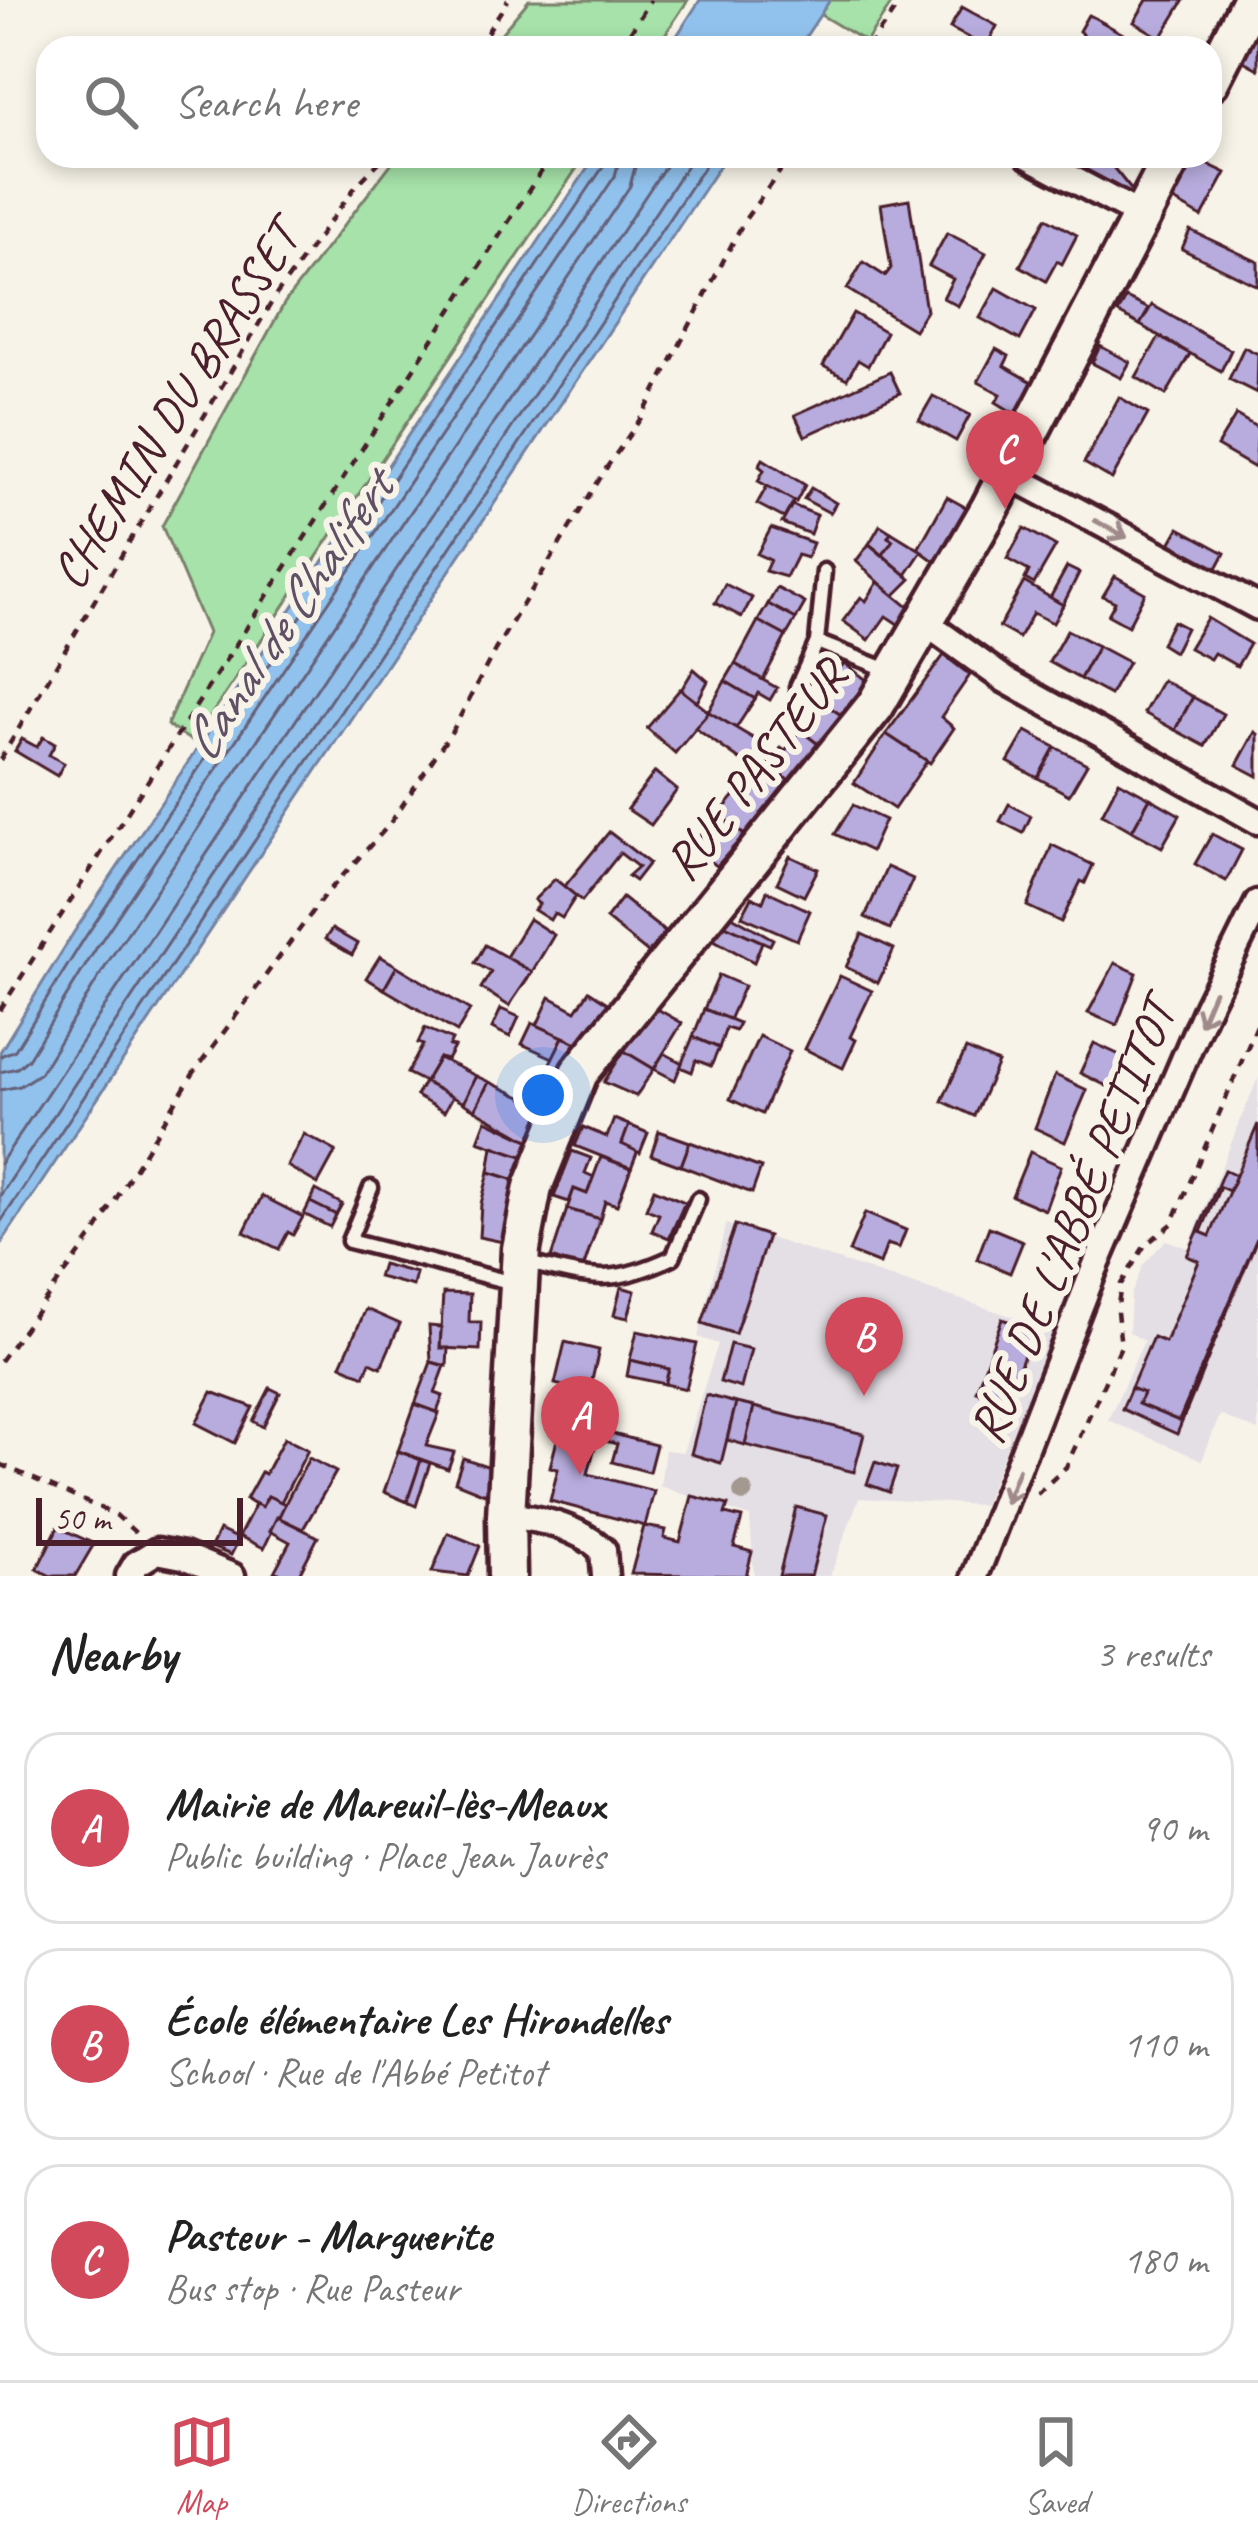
<!DOCTYPE html>
<meta charset="utf-8">
<style>
body{margin:0;font-family:Caveat,sans-serif;background:#f2f2f2;color:#222}
.scale{position:absolute;left:36px;bottom:30px;width:207px;box-sizing:border-box;padding-left:12px;border:6px solid #4a1f2b;border-top:0;font-size:33px;line-height:42px;white-space:nowrap;color:#4a1f2b;-webkit-text-stroke:9px #f7f3e8;paint-order:stroke}
.you{position:absolute;left:543px;top:1095px;width:42px;height:42px;margin:-30px;border:9px solid #fff;border-radius:50%;background:#1a73e8;box-shadow:0 0 0 18px #1a73e833}
.badge{display:grid;place-items:center;width:78px;height:78px;border-radius:50%;background:#d1495b;color:#fff;font-size:39px;font-weight:700}
.pin{position:absolute;translate:-50% -99px;filter:drop-shadow(0 3px 6px #0008)}
.pin::after{content:'';position:absolute;top:63px;width:42px;height:36px;background:inherit;clip-path:polygon(0 0,100% 0,50% 100%)}
.list{margin:0;padding:0;list-style:none}
h2{display:flex;justify-content:space-between;align-items:center;height:156px;margin:0;padding:0 48px;font-size:51px}
h2 small{font-size:39px;font-weight:400;color:#767676}
.list li{display:grid;grid-template-columns:78px 1fr auto;gap:36px;align-items:center;box-sizing:border-box;height:192px;margin:0 24px 24px;padding:0 24px;border:3px solid #e0e0e0;border-radius:36px}
.list b{display:block;font-size:45px;white-space:nowrap}
.list p{margin:0;font-size:39px;white-space:nowrap;color:#767676}
.list em{font-size:39px;font-style:normal;color:#767676}
.icon{flex:none;width:66px;height:66px;fill:none;stroke:currentColor;stroke-width:2;stroke-linecap:round;stroke-linejoin:round}
.map{position:relative;flex:none;width:1258px;height:1576px;overflow:hidden}
.search{position:absolute;background:#fff;box-shadow:0 6px 18px #0003;left:36px;right:36px;top:36px;height:132px;display:flex;align-items:center;gap:30px;box-sizing:border-box;padding:0 42px;border-radius:36px;color:#767676;font-size:45px}
.sheet{height:804px;background:#fff}
nav{display:flex;justify-content:space-around;align-items:center;box-sizing:border-box;height:168px;border-top:3px solid #e0e0e0;background:#fff;font-size:33px;color:#767676}
nav a{display:grid;justify-items:center;gap:6px}
nav .on{color:#d1495b}
.map>svg:first-child{display:block}
.built{fill:#e4dee5}
.green{fill:#a6e2a9;stroke:#78806a;stroke-width:3}
.water{fill:#91c2ed;stroke:#75819f;stroke-width:3}
.lines{fill:none;stroke-linecap:round;stroke-linejoin:round}
.shore{stroke:#666079;stroke-width:3}
.building{fill:#b7acdd;stroke:#4a1f2b;stroke-width:3}
.lane-casing{stroke:#4a1f2b;stroke-width:21}
.street-casing{stroke:#4a1f2b;stroke-width:33}
.secondary-casing{stroke:#4a1f2b;stroke-width:45}
.path{stroke:#4a1f2b;stroke-width:4.5;stroke-dasharray:9 9;stroke-linecap:butt}
.lane{stroke:#f7f3e8;stroke-width:12}
.street{stroke:#f7f3e8;stroke-width:24}
.secondary{stroke:#f7f3e8;stroke-width:36}
.tree{fill:#a49991}
.oneway{stroke:#a0898a}
.labels{text-anchor:middle;dominant-baseline:central;stroke-width:12;stroke-linejoin:round;paint-order:stroke}
.street-label{font-size:51px;fill:#4a1f2b;stroke:#f7f3e8}
.water-label{font-size:54px;font-style:italic;fill:#5f5065;stroke:#f7f3e8}
</style>
<div class="map">
<svg width="1258" height="1576" viewBox="0 0 1258 1576">
<rect width="100%" height="100%" fill="#f7f3e8"/>
<filter id="ink" filterUnits="userSpaceOnUse"><feTurbulence type="fractalNoise" baseFrequency=".00833" numOctaves="2"/><feDisplacementMap in="SourceGraphic" scale="24" xChannelSelector="R" yChannelSelector="G"/><feConvolveMatrix kernelMatrix="1 2 1 2 8 2 1 2 1" color-interpolation-filters="sRGB"/></filter>
<g filter="url(#ink)">
<g class="built">
<polygon points="1258,1078 1258,1431 1220,1415 1202,1460 1108,1420 1144,1341 1129,1332 1131,1295 1143,1265 1166,1240 1188,1248"/>
<polygon points="726,1224 1054,1330 983,1505 859,1498 830,1576 754,1576 750,1517 660,1486 665,1450 683,1452 718,1344 698,1337"/>
</g>
<g class="green">
<polygon points="529,0 688,0 656,48 489,48"/>
<polygon points="816,0 894,0 866,42 811,9"/>
<polygon points="397,156 585,156 193,742 167,725 208,633 162,526 285,302"/>
</g>
<g class="water">
<polygon points="700,0 830,0 798,48 669,48"/>
<polygon points="596,156 726,156 0,1245 0,1052 74,932"/>
</g>
<g class="lines">
<g class="shore">
<polyline points="0,1056 15,1050 84,939 603,167 605,156"/>
<polyline points="0,1072 17,1068 28,1059 97,947 615,176 620,156"/>
<polyline points="0,1090 20,1086 40,1073 112,956 630,186 638,156"/>
<polyline points="0,1164 672,156"/>
<polyline points="0,1196 693,156"/>
<polyline points="0,1223 711,156"/>
</g>
</g>
<g class="building">
<polygon points="1147,0 1184,0 1161,38 1134,22"/>
<polygon points="962,7 997,26 986,47 950,28"/>
<polygon points="1088,15 1093,17 1148,48 1097,48 1079,31"/>
<polygon points="1258,21 1258,69 1238,58"/>
<polygon points="1052,156 1104,156 1133,192 1130,195"/>
<polygon points="1191,156 1226,173 1202,217 1170,199"/>
<polygon points="909,199 926,311 914,330 847,289 863,262 885,276 891,268 881,204"/>
<polygon points="1046,218 1077,235 1062,264 1057,261 1046,281 1020,266"/>
<polygon points="1190,230 1258,262 1258,286 1182,249"/>
<polygon points="947,233 986,253 958,306 943,298 953,279 929,266"/>
<polygon points="997,288 1036,310 1020,340 980,318"/>
<polygon points="1126,298 1149,309 1140,325 1118,313"/>
<polygon points="1152,305 1231,350 1221,371 1140,325"/>
<polygon points="853,313 886,332 868,366 858,360 847,379 823,366"/>
<polygon points="1159,337 1190,354 1166,395 1136,377"/>
<polygon points="1100,346 1130,362 1121,378 1092,363"/>
<polygon points="1244,347 1258,354 1257,393 1229,379"/>
<polygon points="996,349 1009,356 1004,366 1036,384 1017,415 996,402 1001,394 978,382"/>
<polygon points="890,372 900,393 805,436 795,415"/>
<polygon points="933,396 970,415 956,441 919,420"/>
<polygon points="1119,397 1148,414 1112,479 1084,463"/>
<polygon points="1236,415 1258,428 1255,468 1217,446"/>
<polygon points="763,459 805,485 796,502 758,481 764,470 759,466"/>
<polygon points="767,486 794,501 784,518 757,504"/>
<polygon points="811,488 836,503 830,513 804,499"/>
<polygon points="947,497 967,508 937,563 918,549"/>
<polygon points="792,505 817,515 810,534 782,523"/>
<polygon points="880,525 891,532 888,537 893,540 883,555 869,544"/>
<polygon points="771,528 813,543 807,558 797,555 786,577 765,571 770,560 757,554"/>
<polygon points="1024,528 1056,546 1034,584 1025,579 1029,571 1007,559"/>
<polygon points="1179,528 1225,553 1216,570 1170,544"/>
<polygon points="891,532 922,551 906,575 883,555 893,540 888,537"/>
<polygon points="869,544 911,579 894,596 856,561"/>
<polygon points="1067,567 1079,573 1063,605 1050,598"/>
<polygon points="1115,576 1145,593 1128,626 1108,615 1115,602 1103,596"/>
<polygon points="878,582 911,609 901,626 886,616 869,640 843,621 861,597 866,601"/>
<polygon points="1024,582 1063,605 1053,623 1033,613 1019,638 999,627"/>
<polygon points="725,584 752,598 742,617 715,603"/>
<polygon points="777,588 805,603 796,619 768,604"/>
<polygon points="768,604 796,619 786,636 758,621"/>
<polygon points="1207,618 1250,644 1237,666 1214,653 1210,659 1189,648"/>
<polygon points="758,621 786,636 763,680 735,664"/>
<polygon points="1173,621 1186,628 1174,652 1161,644"/>
<polygon points="1067,630 1098,646 1080,679 1049,662"/>
<polygon points="1098,646 1128,662 1110,695 1080,679"/>
<polygon points="944,655 970,675 941,717 954,728 930,763 886,734"/>
<polygon points="844,663 868,681 841,715 817,698"/>
<polygon points="735,664 777,688 770,700 758,693 755,699 725,681"/>
<polygon points="694,669 708,681 697,702 681,690"/>
<polygon points="1162,680 1193,697 1175,730 1144,713"/>
<polygon points="725,681 755,699 736,728 708,712"/>
<polygon points="680,689 709,712 675,753 647,728"/>
<polygon points="1193,697 1223,714 1205,746 1175,730"/>
<polygon points="822,702 841,715 818,744 800,730"/>
<polygon points="709,712 756,740 766,750 761,756 789,781 744,835 719,814 743,786 749,790 761,775 695,728"/>
<polygon points="800,730 818,744 789,781 769,763 781,748 785,751"/>
<polygon points="1026,731 1055,747 1038,778 1008,762"/>
<polygon points="1255,732 1258,734 1258,776 1237,765"/>
<polygon points="886,734 927,761 894,809 854,783"/>
<polygon points="43,737 55,744 49,755 64,763 57,776 15,751 22,739 37,747"/>
<polygon points="1055,747 1087,764 1069,795 1038,778"/>
<polygon points="655,772 677,790 651,825 627,809"/>
<polygon points="1119,781 1150,798 1132,831 1102,814"/>
<polygon points="1150,798 1180,815 1162,847 1132,831"/>
<polygon points="1009,804 1031,816 1023,833 1000,821"/>
<polygon points="853,805 885,820 871,851 835,834"/>
<polygon points="719,814 744,835 717,866 690,848"/>
<polygon points="609,832 649,863 635,881 628,876 638,867 620,853 582,901 564,887"/>
<polygon points="1212,834 1242,850 1226,881 1195,864"/>
<polygon points="1052,845 1093,865 1085,883 1081,881 1061,922 1027,906"/>
<polygon points="790,856 818,869 804,896 777,883"/>
<polygon points="887,867 913,879 890,929 865,917"/>
<polygon points="555,879 576,896 562,918 554,913 550,920 534,910 539,904 534,900"/>
<polygon points="767,891 810,911 797,940 742,916 752,897 763,902"/>
<polygon points="622,898 665,932 648,953 606,919"/>
<polygon points="723,911 773,939 770,945 716,921"/>
<polygon points="529,919 554,935 532,972 506,957"/>
<polygon points="716,921 762,942 754,962 705,935"/>
<polygon points="332,929 358,944 352,955 325,939"/>
<polygon points="862,934 894,949 878,983 846,967"/>
<polygon points="485,945 532,972 509,1006 481,988 491,972 475,963"/>
<polygon points="380,956 397,966 384,989 366,978"/>
<polygon points="1115,963 1137,973 1117,1025 1088,1013"/>
<polygon points="397,966 470,1010 457,1032 384,989"/>
<polygon points="719,975 744,986 729,1020 704,1009"/>
<polygon points="840,976 872,991 850,1037 856,1040 843,1068 805,1049"/>
<polygon points="589,991 612,1006 599,1027 592,1023 579,1044 537,1025 550,997 576,1011"/>
<polygon points="652,1006 682,1023 654,1069 624,1051"/>
<polygon points="501,1009 519,1017 510,1037 492,1028"/>
<polygon points="704,1009 739,1023 735,1031 726,1028 719,1048 693,1037"/>
<polygon points="532,1023 563,1037 553,1058 522,1044"/>
<polygon points="425,1028 452,1040 449,1046 454,1047 447,1060 439,1058 425,1082 407,1073 423,1045 418,1043"/>
<polygon points="759,1036 790,1051 762,1114 730,1099"/>
<polygon points="563,1037 586,1047 568,1077 549,1065"/>
<polygon points="693,1037 719,1048 711,1066 696,1060 692,1072 680,1067"/>
<polygon points="1094,1043 1126,1058 1113,1089 1080,1073"/>
<polygon points="966,1049 998,1063 974,1116 942,1101"/>
<polygon points="624,1051 654,1069 636,1096 604,1082"/>
<polygon points="664,1053 682,1063 675,1080 654,1069"/>
<polygon points="439,1058 476,1076 463,1103 425,1082"/>
<polygon points="1055,1075 1087,1090 1065,1142 1035,1128"/>
<polygon points="476,1076 489,1082 475,1110 463,1103"/>
<polygon points="541,1081 557,1092 530,1141 475,1110 489,1082 530,1101"/>
<polygon points="424,1082 452,1097 444,1112 416,1096"/>
<polygon points="614,1119 629,1125 622,1144 638,1150 631,1168 575,1146 583,1127 607,1137"/>
<polygon points="486,1120 530,1141 525,1157 478,1141"/>
<polygon points="1258,1124 1258,1236 1179,1421 1138,1404 1143,1393 1131,1388 1153,1337 1165,1342 1199,1261 1187,1256 1198,1231 1210,1236"/>
<polygon points="629,1125 648,1133 640,1153 622,1144"/>
<polygon points="659,1131 690,1142 681,1166 651,1155"/>
<polygon points="304,1134 336,1151 318,1184 287,1166"/>
<polygon points="690,1142 761,1168 752,1193 681,1166"/>
<polygon points="493,1146 525,1157 518,1181 489,1172"/>
<polygon points="572,1151 591,1158 585,1173 594,1177 587,1194 574,1189 569,1202 554,1197"/>
<polygon points="1030,1152 1061,1166 1045,1210 1012,1196"/>
<polygon points="601,1157 631,1168 617,1205 605,1201 600,1219 567,1209 574,1189 587,1194"/>
<polygon points="1224,1170 1236,1175 1229,1191 1220,1187 1201,1232 1198,1231"/>
<polygon points="489,1172 518,1181 503,1242 479,1237 481,1204"/>
<polygon points="654,1189 685,1202 669,1238 652,1231 659,1214 646,1209"/>
<polygon points="316,1190 342,1204 336,1215 310,1202"/>
<polygon points="262,1196 303,1217 293,1235 288,1232 279,1249 244,1232"/>
<polygon points="310,1202 336,1215 330,1227 304,1214"/>
<polygon points="567,1209 600,1219 583,1269 551,1258"/>
<polygon points="865,1213 906,1230 899,1248 887,1244 880,1264 849,1252"/>
<polygon points="735,1225 768,1236 735,1334 702,1323"/>
<polygon points="989,1227 1023,1241 1010,1273 977,1259"/>
<polygon points="1258,1236 1177,1434 1122,1409 1131,1388 1143,1393 1138,1404 1179,1421"/>
<polygon points="382,1264 416,1273 413,1286 378,1277"/>
<polygon points="621,1287 635,1291 628,1318 614,1315"/>
<polygon points="443,1293 470,1294 469,1322 481,1322 480,1350 440,1348"/>
<polygon points="366,1309 400,1324 381,1367 370,1362 364,1376 341,1365"/>
<polygon points="1002,1319 1033,1330 1007,1401 976,1391"/>
<polygon points="429,1326 441,1327 440,1348 448,1348 447,1366 431,1362"/>
<polygon points="637,1331 697,1344 686,1389 665,1384 669,1369 630,1360"/>
<polygon points="565,1342 599,1350 589,1393 555,1384"/>
<polygon points="730,1344 751,1349 741,1388 720,1382"/>
<polygon points="630,1360 669,1369 665,1384 627,1376"/>
<polygon points="431,1362 445,1366 435,1393 443,1396 437,1412 415,1404"/>
<polygon points="270,1388 280,1393 263,1427 253,1421"/>
<polygon points="212,1392 253,1407 235,1443 196,1423"/>
<polygon points="706,1395 736,1403 721,1463 691,1454"/>
<polygon points="736,1403 754,1407 745,1445 727,1440"/>
<polygon points="415,1404 439,1413 426,1446 454,1452 448,1469 398,1451"/>
<polygon points="754,1407 864,1434 854,1472 745,1445"/>
<polygon points="562,1421 656,1445 649,1472 612,1462 617,1444 597,1439 588,1474 654,1491 645,1526 550,1501 558,1469 550,1467"/>
<polygon points="284,1438 308,1450 281,1502 268,1496 262,1507 246,1499 261,1472 265,1474"/>
<polygon points="398,1451 421,1460 407,1502 384,1492"/>
<polygon points="309,1458 336,1472 303,1529 278,1517"/>
<polygon points="463,1458 493,1468 490,1496 455,1482"/>
<polygon points="421,1460 430,1463 416,1506 407,1502"/>
<polygon points="875,1462 897,1469 889,1492 867,1484"/>
<polygon points="268,1496 285,1504 264,1548 239,1536 255,1505 246,1499 262,1507"/>
<polygon points="692,1496 728,1505 725,1514 742,1518 734,1547 752,1552 746,1576 631,1574 644,1526 666,1530 664,1538 680,1542"/>
<polygon points="796,1507 827,1515 811,1576 779,1576"/>
<polygon points="277,1517 318,1537 298,1576 274,1572 290,1542 270,1531"/>
<polygon points="58,1527 94,1544 75,1576 51,1576 37,1569"/>
<polygon points="219,1530 239,1539 231,1555 211,1547"/>
<polygon points="448,1533 480,1546 468,1576 432,1572"/>
</g>
<g class="lines">
<g class="lane-casing">
<g id="lane">
<polyline points="817,642 888,670"/>
<polyline points="797,687 817,642 824,571"/>
<polyline points="371,1188 349,1241 513,1283"/>
<path d="M 527,1263 C 593,1278 609,1287 673,1257 L 698,1199"/>
</g>
</g>
<g class="street-casing">
<g id="street">
<polyline points="1029,156 1142,216"/>
<polyline points="1008,474 1258,607"/>
<polyline points="924,622 1004,679 1258,821"/>
<path d="M 506,1516 C 538,1517 579,1528 603,1550 L 605,1576"/>
<polyline points="129,1576 136,1564 157,1551 183,1556 232,1576"/>
<polyline points="975,1576 1094,1270 1207,1006 1258,903"/>
</g>
</g>
<g class="secondary-casing">
<g id="secondary">
<polyline points="1210,81 1251,0"/>
<polyline points="507,1576 506,1516 521,1249 533,1187 579,1073 875,706 990,508 1173,156"/>
</g>
</g>
<g class="path">
<polyline points="477,48 508,0"/>
<polyline points="620,48 651,0"/>
<polyline points="868,48 902,0"/>
<polyline points="0,760 276,295 356,186 385,156"/>
<polyline points="0,1010 551,156"/>
<polyline points="0,1361 95,1233 193,1074 325,895 389,825 454,728 495,650 607,467 643,415 744,221 791,156"/>
<polyline points="0,1464 116,1515 138,1535"/>
<polyline points="1037,1494 1066,1467 1121,1346 1117,1312 1121,1284 1145,1245 1172,1224 1258,1023"/>
</g>
<use href="#lane" class="lane"/>
<use href="#street" class="street"/>
<use href="#secondary" class="secondary"/>
</g>
<circle class="tree" cx="743" cy="1492" r="10"/>
<defs><path id="oneway-shaft" d="M-6 0H5M1.5-3L5.5 0L1.5 3" fill="none" stroke-width="1.6" stroke-linecap="round" stroke-linejoin="round" transform="scale(3)"/></defs>
<g class="oneway">
<use href="#oneway-shaft" transform="translate(1111 529) rotate(28)"/>
<use href="#oneway-shaft" transform="translate(1207 1008) rotate(113)"/>
<use href="#oneway-shaft" transform="translate(1012 1486) rotate(111)"/>
</g>
</g>
<g class="labels">
<g class="street-label">
<text transform="translate(175 405) rotate(-58)">CHEMIN DU BRASSET</text>
<text transform="translate(755 770) rotate(-52)">RUE PASTEUR</text>
<text transform="translate(1072 1221) rotate(-68)">RUE DE L'ABBÉ PETITOT</text>
</g>
<g class="water-label">
<text transform="translate(287 616) rotate(-56)">Canal de Chalifert</text>
</g>
</g>
</svg>
<div class="scale">50 m</div>
<div class="you"></div>
<div class="pin badge" style="left:580px;top:1475px">A</div>
<div class="pin badge" style="left:864px;top:1396px">B</div>
<div class="pin badge" style="left:1005px;top:509px">C</div>
<div class="search"><svg class="icon" aria-label="search" viewBox="0 0 24 24"><circle cx="10" cy="10" r="6"/><path d="M15 15l6 6"/></svg>Search here</div>
</div>
<section class="sheet">
<h2>Nearby<small>3 results</small></h2>
<ul class="list">
<li><span class="badge">A</span><div><b>Mairie de Mareuil-lès-Meaux</b><p>Public building · Place Jean Jaurès</p></div><em>90 m</em></li>
<li><span class="badge">B</span><div><b>École élémentaire Les Hirondelles</b><p>School · Rue de l'Abbé Petitot</p></div><em>110 m</em></li>
<li><span class="badge">C</span><div><b>Pasteur - Marguerite</b><p>Bus stop · Rue Pasteur</p></div><em>180 m</em></li>
</ul>
</section>
<nav>
<a class="on"><svg class="icon" aria-label="map" viewBox="0 0 24 24"><path d="M3 6l6-2 6 2 6-2v14l-6 2-6-2-6 2zM9 4v14M15 6v14"/></svg>Map</a>
<a><svg class="icon" aria-label="directions" viewBox="0 0 24 24"><path d="M12 3l9 9-9 9-9-9zM9 14v-3h6M13 9l2 2-2 2"/></svg>Directions</a>
<a><svg class="icon" aria-label="saved" viewBox="0 0 24 24"><path d="M7 4h10v16l-5-4-5 4z"/></svg>Saved</a>
</nav>
